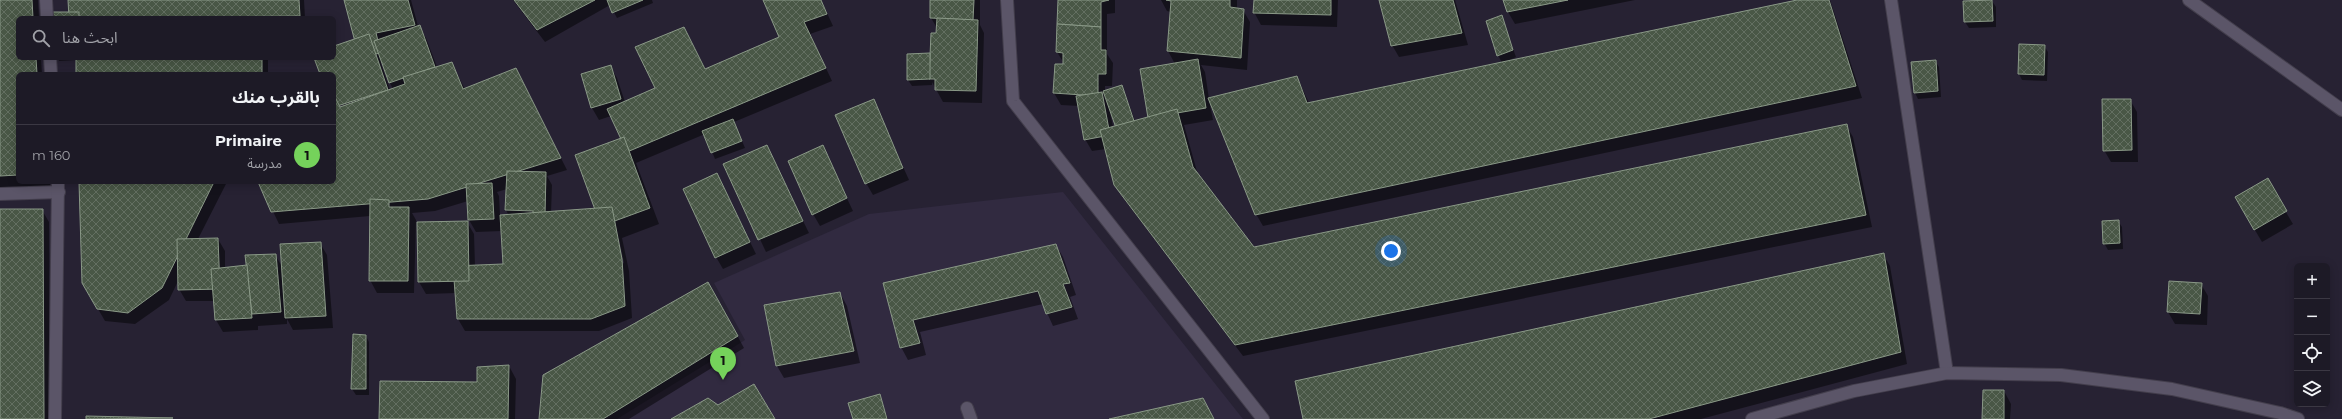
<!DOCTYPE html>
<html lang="ar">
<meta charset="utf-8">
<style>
body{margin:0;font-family:Montserrat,"Noto Sans Arabic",sans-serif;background:#25232e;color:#f1f3f6;direction:rtl}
.controls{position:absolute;right:12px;bottom:12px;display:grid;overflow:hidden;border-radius:6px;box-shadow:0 2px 10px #0003}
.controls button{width:36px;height:36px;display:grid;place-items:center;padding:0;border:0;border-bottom:1px solid #3b3843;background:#1d1a26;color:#f1f3f6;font:20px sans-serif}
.you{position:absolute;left:1391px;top:251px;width:14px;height:14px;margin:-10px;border:3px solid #fff;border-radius:50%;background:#1a73e8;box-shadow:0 0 0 6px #1a73e833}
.badge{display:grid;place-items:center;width:26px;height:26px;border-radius:50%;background:#75d25b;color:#111;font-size:13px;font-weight:700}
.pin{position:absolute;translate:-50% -33px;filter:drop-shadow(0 1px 2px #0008)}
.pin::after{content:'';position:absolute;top:21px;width:14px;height:12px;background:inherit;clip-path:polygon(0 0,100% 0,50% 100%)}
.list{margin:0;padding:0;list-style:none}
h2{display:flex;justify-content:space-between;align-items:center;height:52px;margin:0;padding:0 16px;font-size:17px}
h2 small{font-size:13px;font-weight:400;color:#a0a1a7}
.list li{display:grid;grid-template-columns:26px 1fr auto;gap:12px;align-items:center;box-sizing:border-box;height:60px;padding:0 16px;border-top:1px solid #3b3843}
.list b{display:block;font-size:15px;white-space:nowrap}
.list p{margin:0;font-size:13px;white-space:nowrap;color:#a0a1a7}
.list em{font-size:13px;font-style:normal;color:#a0a1a7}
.icon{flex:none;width:22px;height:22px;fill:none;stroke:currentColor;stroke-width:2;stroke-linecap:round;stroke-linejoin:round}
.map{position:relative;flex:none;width:2342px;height:419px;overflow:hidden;direction:ltr}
.search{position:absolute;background:#1d1a26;box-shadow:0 2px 10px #0003;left:16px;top:16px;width:320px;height:44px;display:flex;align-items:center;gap:10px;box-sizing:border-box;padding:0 14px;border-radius:6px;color:#a0a1a7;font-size:15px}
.panel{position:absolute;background:#1d1a26;box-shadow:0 2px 10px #0003;left:16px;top:72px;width:320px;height:112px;border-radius:6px;direction:rtl}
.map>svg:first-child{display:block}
.built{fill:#312a40}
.shadow{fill:#0007;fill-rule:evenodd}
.building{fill:url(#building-cross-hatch);stroke:#8a9987}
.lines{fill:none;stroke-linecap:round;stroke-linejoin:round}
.lane-casing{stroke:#433e4c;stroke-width:14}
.street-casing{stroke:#433e4c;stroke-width:14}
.lane{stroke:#5b5568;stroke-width:12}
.street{stroke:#5b5568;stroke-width:12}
</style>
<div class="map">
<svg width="2342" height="419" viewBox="0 0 2342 419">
<defs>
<pattern id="building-cross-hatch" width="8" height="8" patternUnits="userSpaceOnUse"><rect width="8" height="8" fill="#495746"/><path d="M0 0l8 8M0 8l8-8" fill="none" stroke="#636f61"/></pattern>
</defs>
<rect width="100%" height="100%" fill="#272233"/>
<polygon class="built" points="1063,192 1243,419 617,419 745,340 714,283 869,214"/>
<g class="shadow">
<polygon points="0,0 38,0 39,18 18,18 18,58 41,58 42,74 18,74 18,182 50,182 50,187 0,188"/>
<polygon points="69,0 304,0 305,18 51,18 70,13"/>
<path d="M 345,0 L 411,0 L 418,26 L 426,38 L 437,67 L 451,63 L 465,89 L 516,69 L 567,170 L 547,176 L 552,185 L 551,213 L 596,209 L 622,139 L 611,116 L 599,120 L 592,108 L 582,75 L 610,66 L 617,78 L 625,102 L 656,88 L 690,40 L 706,70 L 780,38 L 764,0 L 821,0 L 833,26 L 810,34 L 832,81 L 734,122 L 745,148 L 715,159 L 705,134 L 636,163 L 659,224 L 622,238 L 629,271 L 632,318 L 599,331 L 465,331 L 458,319 L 456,293 L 426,294 L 419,282 L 467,222 L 474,234 L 475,266 L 504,265 L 502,231 L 476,232 L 469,220 L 468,201 L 435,211 L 412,213 L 416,220 L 414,293 L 377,293 L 370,280 L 370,216 L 279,224 L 259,182 L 334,182 L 334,74 L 321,74 L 315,58 L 334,58 L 334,47 L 356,40 ZM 383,63 L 390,83 L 393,89 L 390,90 L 381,64 ZM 352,100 L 339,108 L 338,105 ZM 507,189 L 506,210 L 509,216 L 500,216 L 499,196 L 497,192 ZM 617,239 L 619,239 L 624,263 L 622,264 Z"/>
<polygon points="513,0 652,0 653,3 617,18 610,5 545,42"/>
<polygon points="929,0 980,0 980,25 984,33 982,103 943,102 932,82 932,85 912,86 908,80 929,54 931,58 937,28 931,18 931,2"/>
<path d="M 1060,0 L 1115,0 L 1115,13 L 1107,14 L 1107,54 L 1113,63 L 1112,86 L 1105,86 L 1105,92 L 1122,86 L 1135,121 L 1149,118 L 1175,64 L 1168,51 L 1171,12 L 1167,11 L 1161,0 L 1237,0 L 1237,9 L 1243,10 L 1250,22 L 1247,70 L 1201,65 L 1205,72 L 1209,99 L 1297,77 L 1309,103 L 1502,63 L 1498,55 L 1501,16 L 1516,57 L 1503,63 L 1802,0 L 1830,0 L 1862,98 L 1263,226 L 1256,214 L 1209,100 L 1213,120 L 1184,125 L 1198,175 L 1254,248 L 1846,125 L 1853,137 L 1872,227 L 1243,356 L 1123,197 L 1115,185 L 1106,149 L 1092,151 L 1085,139 L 1079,106 L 1061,105 L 1054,93 L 1065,65 L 1057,52 ZM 1111,111 L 1116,126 L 1113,127 L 1110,112 Z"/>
<polygon points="1255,0 1338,0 1337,27 1261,25 1254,12"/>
<polygon points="1380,0 1455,0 1468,45 1399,57 1392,45"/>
<polygon points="1504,0 1635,0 1515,24 1508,12"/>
<polygon points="1992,1 1996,7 1996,27 1969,28 1965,22"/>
<polygon points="2044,46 2048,52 2047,81 2022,80 2019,74"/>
<polygon points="58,58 268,58 268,74 77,74 77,60 59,61"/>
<polygon points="1935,61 1939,67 1941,97 1918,99 1915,93"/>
<polygon points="873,100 909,180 873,195 866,183"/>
<polygon points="2130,100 2137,112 2138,162 2111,162 2104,150"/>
<polygon points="766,146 809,233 766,252 725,165"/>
<polygon points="822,146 853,211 820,226 813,214"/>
<polygon points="717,175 756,254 723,269 716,257"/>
<polygon points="2267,180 2293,224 2262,242 2236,198"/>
<polygon points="80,182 227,182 198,239 218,239 225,251 225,268 248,266 275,255 283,268 320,243 327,255 333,328 293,330 287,319 287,324 258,326 258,330 223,332 216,320 214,301 186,301 179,289 179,279 169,300 135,324 105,321 83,283"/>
<polygon points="0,210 42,210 49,222 50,419 0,419"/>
<polygon points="2118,221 2122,227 2123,249 2108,250 2104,243"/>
<polygon points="1056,245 1063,257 1076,295 1070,297 1078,319 1053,326 1043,304 920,332 926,355 908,360 901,347 884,284"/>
<polygon points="1883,254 1890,266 1907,364 1701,419 1304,419"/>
<polygon points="2201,284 2208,296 2207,325 2175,324 2168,312"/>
<polygon points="840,293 847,306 860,363 784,378 777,366"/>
<polygon points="715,295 744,348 629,419 540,419"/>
<polygon points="366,336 369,342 369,395 356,395 352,389"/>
<polygon points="509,366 516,379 515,419 380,419 478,383"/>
<polygon points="2004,391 2011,404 2010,419 1983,419"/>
<polygon points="879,395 888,419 854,419"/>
<polygon points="87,417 173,419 87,419"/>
</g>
<g class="building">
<polygon points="0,0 32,0 33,18 18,18 18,58 36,58 37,74 18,74 18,175 0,176"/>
<polygon points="68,0 299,0 300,16 69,18"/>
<polygon points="344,0 408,0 415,25 376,33 381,53 359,57"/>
<polygon points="514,0 595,0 537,30"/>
<polygon points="607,0 643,0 612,13"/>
<polygon points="763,0 821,0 827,14 804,22 826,68 627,152 607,109 655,88 635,47 684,27 705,69 779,37"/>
<polygon points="930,0 974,0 973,20 930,18"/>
<polygon points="1058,0 1109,0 1101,2 1101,27 1057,24"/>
<polygon points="1166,0 1230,0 1230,7 1244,9 1241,58 1167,51 1171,1"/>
<polygon points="1254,0 1331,0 1331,15 1253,13"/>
<polygon points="1379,0 1453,0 1462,33 1391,46"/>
<polygon points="1503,0 1568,0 1507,12"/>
<polygon points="1797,0 1829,0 1856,86 1255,215 1208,98 1297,76 1307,103"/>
<polygon points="1992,0 1993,21 1964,22 1963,1"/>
<rect x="50" y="12" width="29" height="6"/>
<polygon points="1502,15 1513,50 1497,56 1486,21"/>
<polygon points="937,18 978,20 976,91 935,90 935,79 929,79 931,33 936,33"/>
<polygon points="1057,24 1101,27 1101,50 1106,50 1106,74 1098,74 1098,96 1053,93 1055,64 1063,64 1063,53 1056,52"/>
<polygon points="420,25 435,67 389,83 374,41"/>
<polygon points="369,34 388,90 334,107 334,74 320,74 314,58 334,58 334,46"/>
<polygon points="2019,44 2045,45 2044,75 2018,74"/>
<polygon points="930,53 930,79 907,80 907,54"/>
<rect x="76" y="58" width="186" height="16"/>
<polygon points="1198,59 1206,108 1148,118 1140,69"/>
<polygon points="1936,60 1938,91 1914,93 1911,62"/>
<polygon points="452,62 463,89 516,68 561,158 428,199 271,212 258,182 334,182 334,95 340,107 405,84 403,77"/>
<polygon points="611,65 621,99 591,108 581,74"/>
<polygon points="1122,85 1134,121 1116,128 1103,91"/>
<polygon points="1102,92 1110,135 1084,140 1076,96"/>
<polygon points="874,99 903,168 865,184 835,115"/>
<polygon points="2102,99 2131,99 2132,150 2103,151"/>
<polygon points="1177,109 1193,167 1254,247 1847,124 1866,215 1235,345 1114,185 1100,130"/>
<polygon points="733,119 742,141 711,153 702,131"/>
<polygon points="624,137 650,208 601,226 575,155"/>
<polygon points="767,145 803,221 758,240 723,164"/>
<polygon points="823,145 847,198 812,215 788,161"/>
<polygon points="507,171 546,172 545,215 533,215 533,211 505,210"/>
<polygon points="717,173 750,242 715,258 683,189"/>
<polygon points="2268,178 2287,211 2254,230 2235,197"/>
<polygon points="79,182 214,182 162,288 128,313 97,309 82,283"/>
<polygon points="492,183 494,219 468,220 466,184"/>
<polygon points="370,199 389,200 389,207 409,207 408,281 369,281"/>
<polygon points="612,207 622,259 625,306 591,319 457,319 453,266 503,264 500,215"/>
<polygon points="0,209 43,209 44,419 0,419"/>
<polygon points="2119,220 2120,243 2103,244 2102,221"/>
<polygon points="468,221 469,281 418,282 417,222"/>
<polygon points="218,238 220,289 178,290 177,239"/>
<polygon points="321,242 326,316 285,318 280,244"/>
<polygon points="1056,244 1070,283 1063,284 1072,307 1046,314 1038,291 913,320 920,343 900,348 883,283"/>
<polygon points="1884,253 1901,352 1649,419 1303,419 1295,381"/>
<polygon points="276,254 281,312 252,314 245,255"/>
<polygon points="247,265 252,318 215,320 211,269"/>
<polygon points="2169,281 2202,283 2200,314 2167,312"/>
<polygon points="708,282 738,336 603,419 539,419 543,375"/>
<polygon points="840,292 854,351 776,366 764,305"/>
<polygon points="353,334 366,335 366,389 351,389"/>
<polygon points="509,365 508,419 379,419 380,381 477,382 477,367"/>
<polygon points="754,384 775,419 671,419 708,398 718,405"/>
<polygon points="1983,390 2004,390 2004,419 1982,419"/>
<polygon points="880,394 887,419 853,419 848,403"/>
<polygon points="1203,398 1214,419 1109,419"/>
<polygon points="86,416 173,418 86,419"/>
</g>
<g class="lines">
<g class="lane-casing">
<polyline id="lane" points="967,408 971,419"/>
</g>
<g class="street-casing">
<g id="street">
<polyline points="46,0 47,18"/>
<polyline points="1007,0 1013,101 1263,419"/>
<polyline points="1891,0 1947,373"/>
<polyline points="2189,0 2342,110"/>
<polyline points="50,58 51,74"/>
<polyline points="0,194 59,192"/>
<polyline points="55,419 58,182"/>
<polyline points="1752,419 1854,391 1947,373 2061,375 2172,389 2280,413 2298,419"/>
</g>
</g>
<use href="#lane" class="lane"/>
<use href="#street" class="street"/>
</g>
</svg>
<div class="controls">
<button>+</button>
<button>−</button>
<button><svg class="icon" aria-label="locate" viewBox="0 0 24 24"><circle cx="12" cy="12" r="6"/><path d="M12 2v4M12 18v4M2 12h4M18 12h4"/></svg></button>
<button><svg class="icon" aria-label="layers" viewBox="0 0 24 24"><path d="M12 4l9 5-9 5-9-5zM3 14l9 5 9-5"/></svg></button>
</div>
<div class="you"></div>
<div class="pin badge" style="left:723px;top:380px">1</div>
<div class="search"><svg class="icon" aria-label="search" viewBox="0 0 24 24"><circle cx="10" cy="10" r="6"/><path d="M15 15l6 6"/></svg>ابحث هنا</div>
<section class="panel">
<h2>بالقرب منك<small></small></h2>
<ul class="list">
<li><span class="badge">1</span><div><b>Primaire</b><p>مدرسة</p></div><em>160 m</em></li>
</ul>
</section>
</div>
